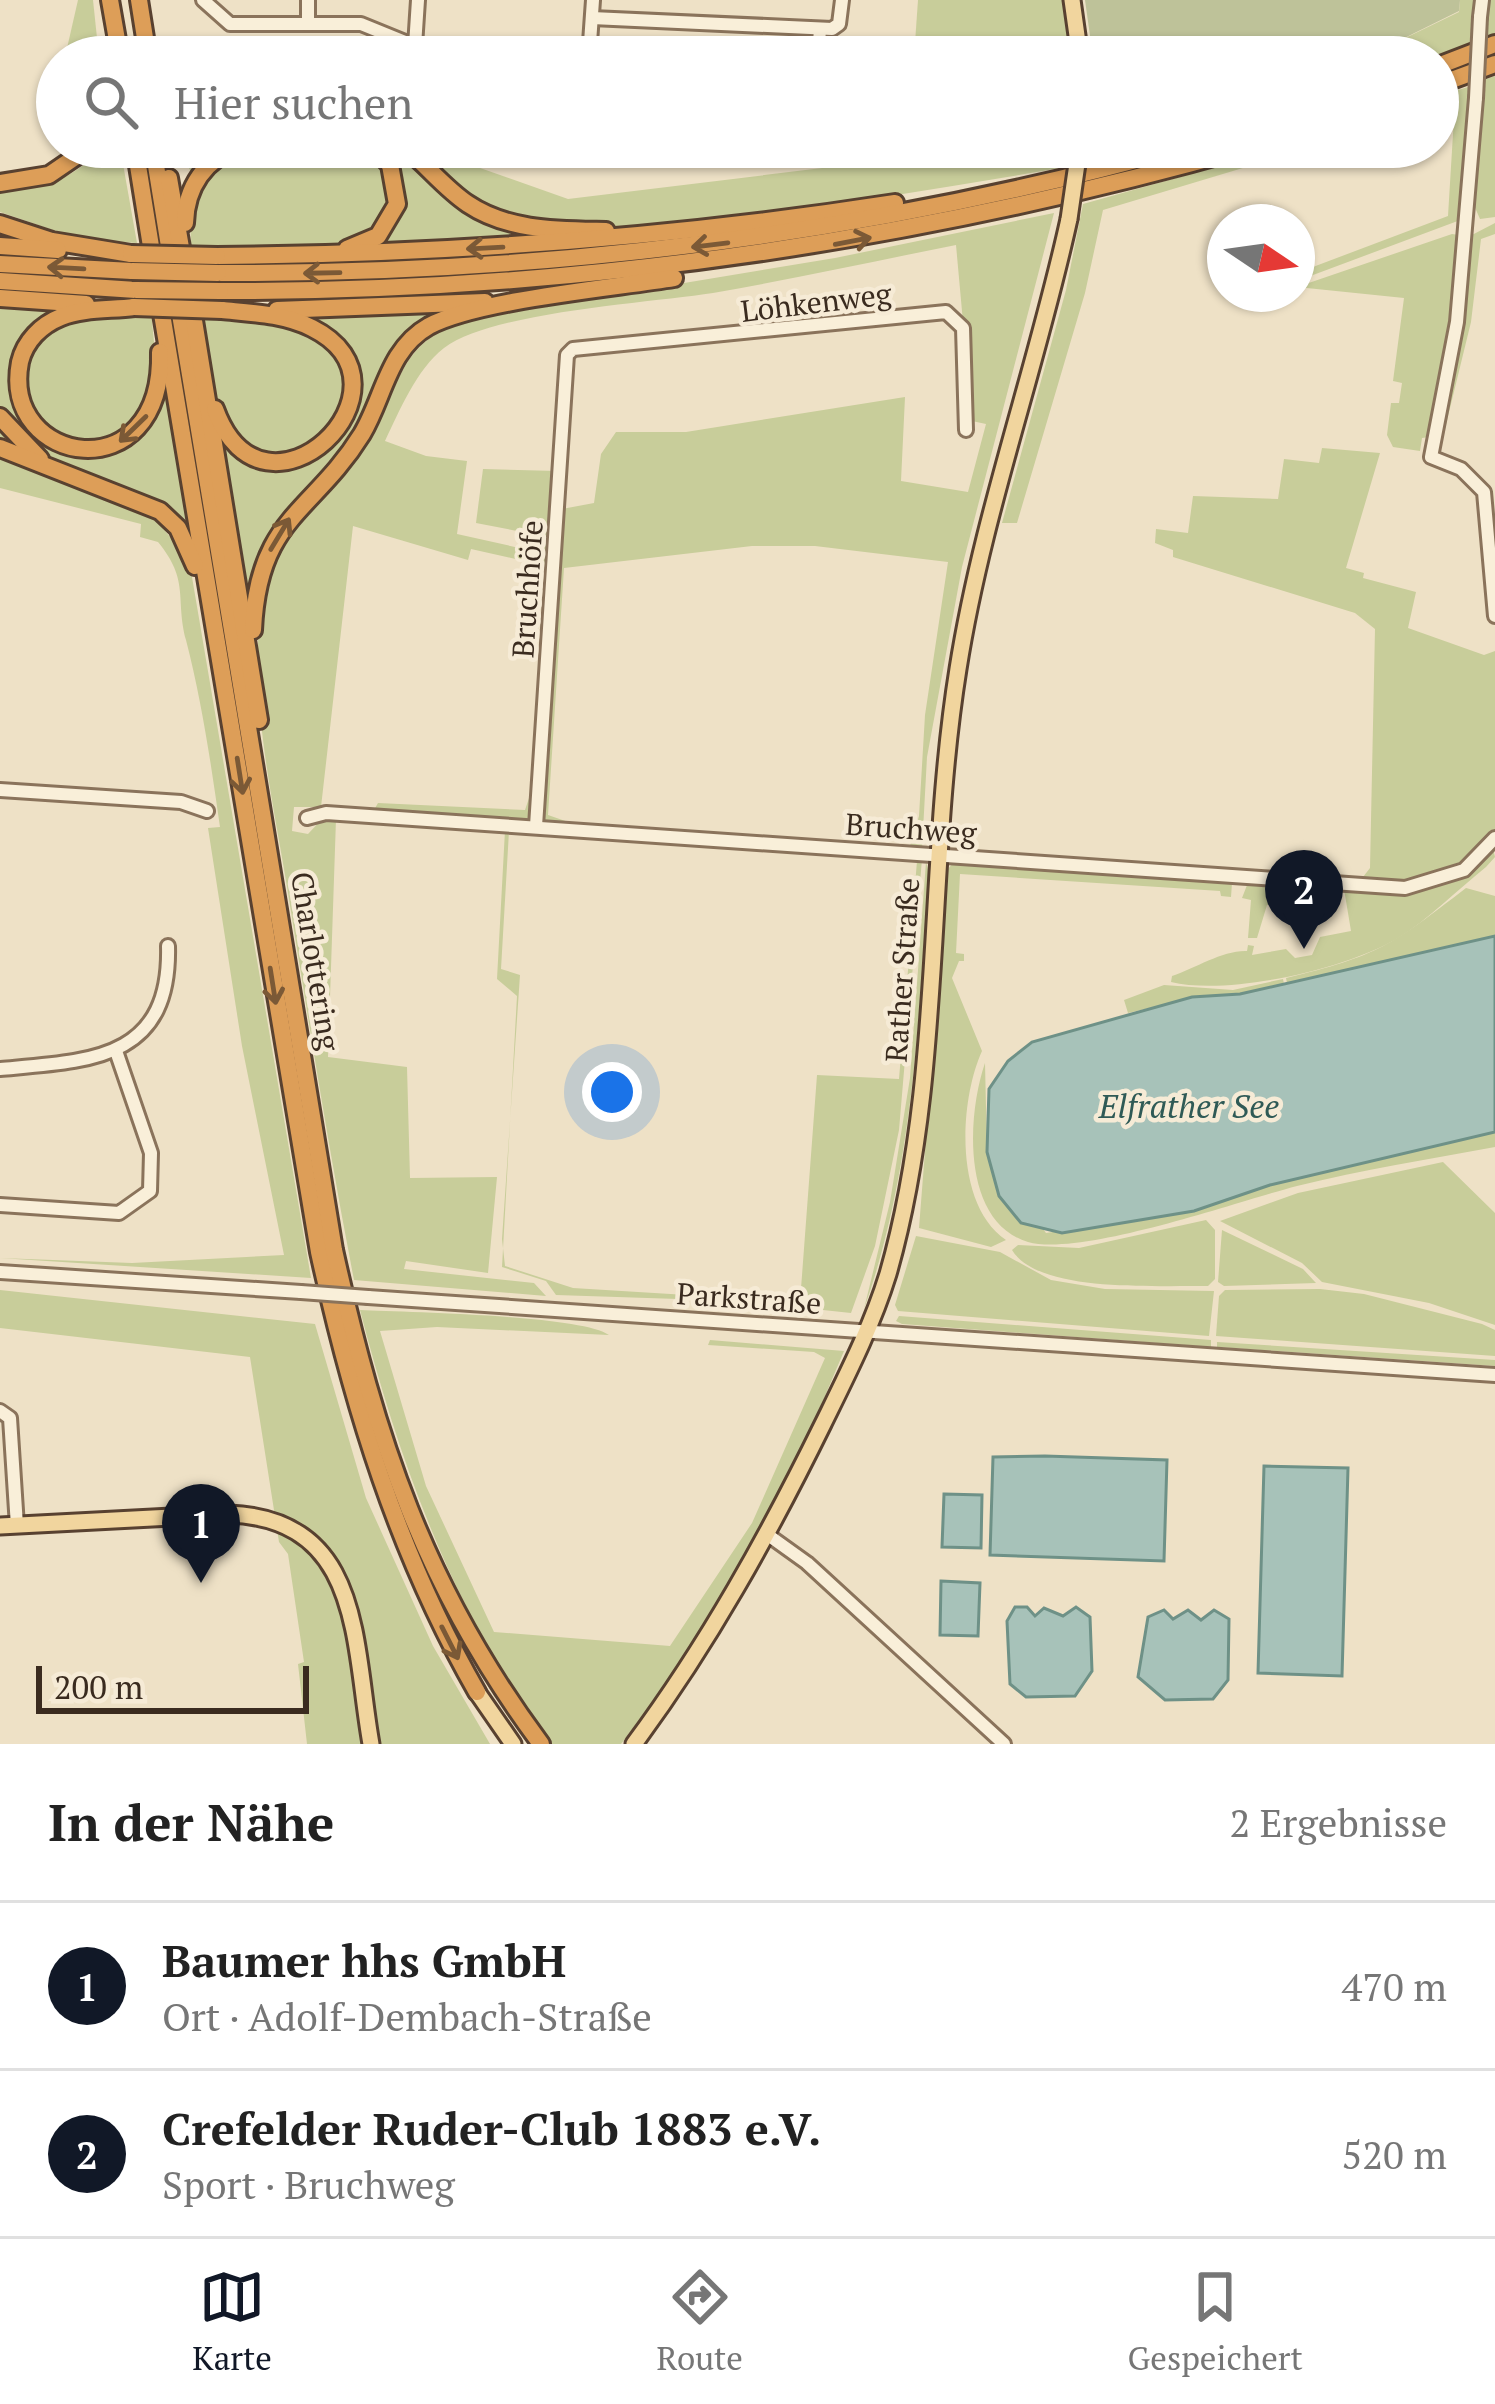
<!DOCTYPE html>
<html lang="de">
<meta charset="utf-8">
<style>
body{margin:0;font-family:"PT Serif",serif;background:#f2f2f2;color:#222}
.compass{position:absolute;left:1207px;top:204px;width:108px;height:108px;border-radius:50%;background:#fff;box-shadow:0 3px 9px #0004;rotate:103deg}
.scale{position:absolute;left:36px;bottom:30px;width:273px;box-sizing:border-box;padding-left:12px;border:6px solid #3a2b1f;border-top:0;font-size:33px;line-height:42px;white-space:nowrap;color:#3a2b1f;-webkit-text-stroke:9px #f6ebd6;paint-order:stroke}
.you{position:absolute;left:612px;top:1092px;width:42px;height:42px;margin:-30px;border:9px solid #fff;border-radius:50%;background:#1a73e8;box-shadow:0 0 0 18px #1a73e833}
.badge{display:grid;place-items:center;width:78px;height:78px;border-radius:50%;background:#111827;color:#fff;font-size:39px;font-weight:700}
.pin{position:absolute;translate:-50% -99px;filter:drop-shadow(0 3px 6px #0008)}
.pin::after{content:'';position:absolute;top:63px;width:42px;height:36px;background:inherit;clip-path:polygon(0 0,100% 0,50% 100%)}
.list{margin:0;padding:0;list-style:none}
h2{display:flex;justify-content:space-between;align-items:center;height:156px;margin:0;padding:0 48px;font-size:51px}
h2 small{font-size:39px;font-weight:400;color:#767676}
.list li{display:grid;grid-template-columns:78px 1fr auto;gap:36px;align-items:center;box-sizing:border-box;height:168px;padding:0 48px;border-top:3px solid #e0e0e0}
.list b{display:block;font-size:45px;white-space:nowrap}
.list p{margin:0;font-size:39px;white-space:nowrap;color:#767676}
.list em{font-size:39px;font-style:normal;color:#767676}
.icon{flex:none;width:66px;height:66px;fill:none;stroke:currentColor;stroke-width:2;stroke-linecap:round;stroke-linejoin:round}
.map{position:relative;flex:none;width:1495px;height:1744px;overflow:hidden}
.search{position:absolute;background:#fff;box-shadow:0 3px 9px #0004;left:36px;right:36px;top:36px;height:132px;display:flex;align-items:center;gap:30px;box-sizing:border-box;padding:0 42px;border-radius:66px;color:#767676;font-size:45px}
.sheet{height:492px;background:#fff}
nav{display:flex;justify-content:space-around;align-items:center;box-sizing:border-box;height:168px;border-top:3px solid #e0e0e0;background:#fff;font-size:33px;color:#767676}
nav a{display:grid;justify-items:center;gap:6px}
nav .on{color:#111827}
.map>svg:first-child{display:block}
.green{fill:#c8cd9a;fill-rule:evenodd}
.cemetery{fill:#bec299}
.water{fill:#a7c2b9;stroke:#6e9187;stroke-width:3}
.lines{fill:none;stroke-linecap:round;stroke-linejoin:round}
.minor-casing{stroke:#8a735b;stroke-width:18}
.major-casing{stroke:#584130;stroke-width:21}
.highway-casing{stroke:#584130;stroke-width:22}
.minor{stroke:#f9efd9;stroke-width:12}
.major{stroke:#f1d59e;stroke-width:15}
.highway{stroke:#dd9e58;stroke-width:16}
.minor-bridge-casing{stroke:#8a735b;stroke-width:18;stroke-linecap:butt}
.major-bridge-casing{stroke:#584130;stroke-width:21;stroke-linecap:butt}
.highway-bridge-casing{stroke:#584130;stroke-width:22;stroke-linecap:butt}
.minor-bridge{stroke:#f9efd9;stroke-width:12}
.major-bridge{stroke:#f1d59e;stroke-width:15}
.highway-bridge{stroke:#dd9e58;stroke-width:16}
.oneway{stroke:#7b5936}
.labels{text-anchor:middle;dominant-baseline:central;stroke-width:9;stroke-linejoin:round;paint-order:stroke}
.street-label{font-size:30px;fill:#3a2b1f;stroke:#f6ebd6}
.water-label{font-size:33px;font-style:italic;fill:#2f5a56;stroke:#f6ebd6}
</style>
<div class="map">
<svg width="1495" height="1744" viewBox="0 0 1495 1744">
<rect width="100%" height="100%" fill="#eee1c6"/>
<g class="green">
<polygon points="78,0 93,0 99,57 65,57"/>
<polygon points="918,0 1065,0 1072,57 914,57"/>
<polygon points="1460,0 1495,0 1495,37 1438,58 1366,57 1459,12"/>
<polygon points="1495,76 1495,217 1480,219 1473,203 1483,80"/>
<polygon points="1468,87 1472,90 1463,219 1297,281 1297,273 1448,216 1455,101 1438,105 1438,96"/>
<path d="M 101,147 L 120,147 L 137,243 L 79,239 L 0,212 L 0,188 C 38,192 78,178 101,147 Z"/>
<path d="M 196,147 L 436,147 L 446,156 L 568,199 L 880,161 L 882,147 L 1067,147 L 1060,168 C 868,201 675,230 481,244 C 385,251 284,244 191,245 L 190,217 L 206,179 L 189,169 Z"/>
<polygon points="1287,147 1313,147 1103,210 1085,293 1017,523 1002,523 1066,290 1083,204"/>
<path d="M 1054,213 L 962,567 L 927,757 L 922,849 L 543,823 L 538,816 L 562,509 L 594,503 L 601,454 L 616,432 L 686,432 L 905,397 L 901,481 L 968,492 L 986,424 L 972,421 L 956,245 C 875,261 794,279 713,293 C 648,303 492,312 444,348 C 416,370 400,410 385,441 L 426,456 L 467,461 L 457,534 L 524,549 L 528,542 L 551,545 L 551,567 L 471,549 L 468,560 L 353,526 L 321,807 L 294,807 L 292,831 L 308,834 L 323,818 L 336,819 L 328,1057 L 407,1067 L 410,1178 L 497,1177 L 488,1273 L 406,1261 L 404,1269 L 534,1283 L 546,1296 L 354,1280 C 329,1152 309,1023 288,893 C 274,803 240,665 269,577 C 287,520 338,486 369,437 C 404,384 394,350 461,320 L 835,258 ZM 752,546 L 815,546 L 948,562 L 925,715 L 919,816 L 910,846 L 571,823 L 548,815 L 564,568 Z"/>
<polygon points="1495,223 1495,234 1481,239 1471,322 1439,453 1470,236"/>
<polygon points="1452,234 1459,235 1453,326 1429,437 1422,438 1420,451 1393,447 1387,435 1391,403 1399,403 1402,383 1393,381 1404,298 1297,287"/>
<polygon points="0,306 64,310 17,358 33,430 115,449 164,370 195,551 155,503 133,491 0,444"/>
<path d="M 151,311 L 157,373 L 137,425 L 91,447 L 43,430 C 37,418 25,400 23,387 C 13,314 103,315 151,311 Z"/>
<polygon points="448,311 430,320 351,443 328,468 249,604 221,437 278,464 343,429 347,360 293,316"/>
<path d="M 213,317 C 246,320 284,319 313,338 C 401,394 276,520 219,409 C 205,383 204,346 199,318 Z"/>
<polygon points="1322,448 1380,453 1346,568 1364,573 1363,578 1416,592 1408,628 1484,655 1495,651 1495,829 1461,866 1412,884 1152,866 1363,877 1370,868 1375,629 1355,613 1173,557 1173,550 1155,543 1156,529 1188,533 1193,496 1278,499 1284,459 1319,463"/>
<path d="M 0,457 L 156,520 L 181,550 L 192,577 L 311,1278 L 0,1258 L 132,1263 L 284,1255 L 242,1046 L 208,828 L 220,827 C 211,764 202,702 186,640 C 175,598 190,581 158,542 L 140,537 L 141,524 L 0,488 Z"/>
<polygon points="483,469 557,471 553,538 476,523"/>
<polygon points="546,590 530,816 521,823 374,810 378,803 525,810 530,795"/>
<path d="M 505,830 L 922,859 L 899,1130 L 875,1246 L 851,1313 L 739,1301 L 556,1295 L 546,1281 L 502,1267 L 517,996 L 497,979 ZM 509,831 L 917,861 L 899,1079 L 817,1075 L 800,1302 L 573,1288 L 505,1266 L 502,1239 L 520,975 L 501,969 Z"/>
<path d="M 1493,849 L 1495,857 L 1486,867 C 1457,890 1429,919 1398,938 C 1347,969 1229,996 1171,982 L 1172,976 C 1196,968 1223,950 1247,951 L 1248,945 L 1254,946 L 1252,955 L 1286,949 L 1295,958 L 1312,955 L 1320,937 L 1351,931 L 1344,889 C 1408,892 1444,899 1493,849 Z"/>
<path d="M 955,861 L 1232,883 L 1231,897 L 1221,896 L 1220,891 L 960,874 L 956,953 L 964,954 L 964,961 L 959,961 L 952,978 L 982,1051 C 959,1102 954,1205 1006,1240 L 991,1247 L 919,1228 L 947,870 Z"/>
<path d="M 926,862 C 934,885 926,920 924,945 C 916,1067 905,1193 864,1309 L 890,1202 L 910,1078 Z"/>
<polygon points="1249,880 1337,888 1336,901 1329,906 1299,901 1267,905 1257,938 1248,938 1251,900 1242,898"/>
<path d="M 1466,888 L 1495,896 L 1495,936 L 1287,983 L 1286,978 C 1378,956 1392,945 1466,888 Z"/>
<path d="M 1283,979 L 1284,984 C 1232,997 1180,1000 1128,1013 L 1124,1000 L 1164,985 L 1233,990 Z"/>
<path d="M 985,1063 L 987,1152 L 1046,1233 L 1194,1211 L 1270,1185 L 1495,1132 L 1495,1147 C 1429,1159 1362,1170 1297,1186 C 1239,1201 1082,1257 1028,1242 C 961,1222 967,1115 985,1063 Z"/>
<polygon points="1443,1162 1495,1213 1495,1325 1429,1303 1322,1282 1302,1263 1220,1221 1298,1193"/>
<path d="M 1206,1220 L 1215,1230 L 1215,1279 L 1208,1286 C 1160,1285 1039,1294 1012,1250 L 1018,1245 L 1079,1248 Z"/>
<polygon points="1222,1230 1303,1269 1316,1283 1224,1286 1218,1282"/>
<polygon points="916,1236 1000,1252 1051,1280 1105,1289 1214,1291 1209,1336 898,1311 895,1305"/>
<polygon points="1320,1289 1364,1294 1482,1324 1495,1330 1495,1356 1216,1336 1219,1296 1225,1290"/>
<polygon points="0,1290 315,1324 366,1498 433,1646 490,1744 307,1744 298,1664 304,1662 288,1554 279,1542 250,1357 0,1328"/>
<path d="M 360,1310 C 404,1312 581,1315 609,1335 L 437,1327 L 380,1331 L 426,1486 L 494,1632 L 670,1646 L 752,1523 L 825,1358 L 814,1352 L 708,1345 L 710,1340 L 844,1351 L 793,1472 L 693,1650 L 621,1744 L 549,1744 C 455,1615 400,1465 360,1310 Z"/>
<polygon points="899,1316 1211,1340 1211,1347 902,1324 896,1321"/>
<polygon points="1217,1342 1495,1360 1495,1366 1217,1347"/>
</g>
<polygon class="cemetery" points="1085,0 1460,0 1459,11 1366,57 1093,57"/>
<g class="water">
<polygon points="1495,936 1495,1132 1270,1185 1194,1211 1062,1233 1021,1223 999,1196 987,1152 989,1089 1008,1061 1032,1042 1192,997 1240,994"/>
<polygon points="1045,1456 1167,1460 1164,1561 990,1555 993,1457"/>
<polygon points="1264,1466 1348,1468 1342,1676 1258,1673"/>
<polygon points="944,1494 982,1495 981,1548 942,1547"/>
<polygon points="941,1581 980,1583 978,1636 940,1635"/>
<polygon points="1027,1607 1035,1616 1044,1608 1063,1616 1076,1607 1090,1617 1092,1671 1075,1696 1026,1697 1010,1684 1007,1621 1015,1607"/>
<polygon points="1164,1610 1173,1619 1188,1610 1201,1620 1214,1610 1229,1619 1228,1680 1213,1699 1165,1700 1138,1677 1148,1617"/>
</g>
<g class="lines">
<g class="minor-casing">
<g id="minor">
<polyline points="203,0 230,24 361,24 415,46 415,57"/>
<polyline points="1480,17 1482,0"/>
<polyline points="592,18 832,29 839,24 842,0"/>
<polyline points="308,23 308,0"/>
<polyline points="415,46 418,0"/>
<polyline points="589,57 593,0"/>
<polyline points="818,57 820,29"/>
<polyline points="1476,98 1457,322 1431,457 1461,469 1484,492 1495,616"/>
<polyline points="0,790 181,802 207,811"/>
<polyline points="307,818 326,813 1405,888 1464,870 1495,838"/>
<polyline points="536,826 567,355 573,349 946,312 963,328 966,430"/>
<path d="M 0,1069 C 89,1061 171,1061 168,946"/>
<polyline points="0,1205 119,1213 150,1191 151,1153 116,1051"/>
<polyline points="0,1272 301,1292"/>
<polyline points="368,1297 1495,1375"/>
<polyline points="0,1411 10,1418 17,1526"/>
<polyline points="768,1535 807,1563 1004,1744"/>
</g>
</g>
<g class="major-casing">
<g id="major">
<polyline points="1072,0 1080,57"/>
<path d="M 0,1526 L 229,1514 C 363,1519 353,1643 371,1744"/>
<polyline points="477,1692 513,1744"/>
<path d="M 634,1744 C 708,1644 768,1536 823,1424 C 847,1375 872,1326 888,1274 C 944,1079 926,868 958,669 C 982,516 1036,370 1069,219"/>
</g>
</g>
<g class="highway-casing">
<g id="highway">
<polyline points="110,0 120,57"/>
<polyline points="139,0 148,57"/>
<polyline points="1438,66 1495,44"/>
<polyline points="1438,85 1495,64"/>
<polyline points="135,147 154,265"/>
<polyline points="153,147 172,265"/>
<path d="M 404,147 C 426,164 444,188 468,204 C 508,231 559,230 606,231"/>
<polyline points="169,178 184,265"/>
<polyline points="0,183 49,175 90,147"/>
<path d="M 185,223 C 186,187 205,159 239,147"/>
<polyline points="0,224 52,241 131,254"/>
<polyline points="0,246 58,250"/>
<polyline points="347,249 378,236 397,204 390,165 373,147"/>
<path d="M 217,256 C 445,254 670,238 895,203"/>
<polyline points="0,264 132,271"/>
<path d="M 218,273 C 546,274 868,235 1184,147"/>
<polyline points="0,281 136,290"/>
<path d="M 220,291 C 572,292 912,243 1250,147"/>
<path d="M 159,296 L 319,1252 C 353,1407 398,1554 477,1692"/>
<path d="M 177,296 L 334,1250 C 376,1439 424,1587 541,1744"/>
<polyline points="190,296 259,720"/>
<polyline points="0,298 86,304"/>
<path d="M 134,307 C 111,310 83,308 61,317 C 41,325 25,341 20,362 C 0,466 164,493 160,352"/>
<polyline points="277,310 485,302"/>
<path d="M 215,409 C 264,544 428,386 312,328 C 284,314 252,313 222,310"/>
<polyline points="0,417 40,459"/>
<polyline points="0,448 160,511 178,528 195,566"/>
<path d="M 253,630 C 258,517 313,513 362,434 C 384,397 388,349 429,326 C 478,300 613,288 674,278"/>
</g>
</g>
<use href="#minor" class="minor"/>
<use href="#major" class="major"/>
<use href="#highway" class="highway"/>
<g class="minor-bridge-casing">
<g id="minor-bridge">
<polyline points="1476,98 1480,17"/>
<polyline points="301,1292 368,1297"/>
</g>
</g>
<g class="major-bridge-casing">
<polyline id="major-bridge" points="1069,219 1079,150"/>
</g>
<g class="highway-bridge-casing">
<g id="highway-bridge">
<polyline points="131,254 217,256"/>
<polyline points="132,271 218,273"/>
<polyline points="136,290 220,291"/>
<polyline points="134,307 222,310"/>
</g>
</g>
<use href="#minor-bridge" class="minor-bridge"/>
<use href="#major-bridge" class="major-bridge"/>
<use href="#highway-bridge" class="highway-bridge"/>
</g>
<defs><path id="oneway-shaft" d="M-6 0H5M1.5-3L5.5 0L1.5 3" fill="none" stroke-width="1.6" stroke-linecap="round" stroke-linejoin="round" transform="scale(3)"/></defs>
<g class="oneway">
<use href="#oneway-shaft" transform="translate(853 241) rotate(-11)"/>
<use href="#oneway-shaft" transform="translate(710 245) rotate(173)"/>
<use href="#oneway-shaft" transform="translate(485 248) rotate(177)"/>
<use href="#oneway-shaft" transform="translate(66 268) rotate(-177)"/>
<use href="#oneway-shaft" transform="translate(322 273) rotate(179)"/>
<use href="#oneway-shaft" transform="translate(133 429) rotate(136)"/>
<use href="#oneway-shaft" transform="translate(280 534) rotate(-59)"/>
<use href="#oneway-shaft" transform="translate(240 776) rotate(81)"/>
<use href="#oneway-shaft" transform="translate(273 986) rotate(81)"/>
<use href="#oneway-shaft" transform="translate(450 1643) rotate(63)"/>
</g>
<g class="labels">
<g class="street-label">
<text transform="translate(816 302) rotate(-7)">Löhkenweg</text>
<text transform="translate(527 589) rotate(-86)">Bruchhöfe</text>
<text transform="translate(911 828) rotate(4)">Bruchweg</text>
<text transform="translate(316 961) rotate(81)">Charlottering</text>
<text transform="translate(902 970) rotate(-86)">Rather Straße</text>
<text transform="translate(749 1298) rotate(4)">Parkstraße</text>
</g>
<g class="water-label">
<text x="1189" y="1105">Elfrather See</text>
</g>
</g>
</svg>
<svg class="compass" viewBox="-18 -18 36 36"><path d="M0-13l5 13h-10z" fill="#e53935"/><path d="M0 13l5-13h-10z" fill="#767676"/></svg>
<div class="scale">200 m</div>
<div class="you"></div>
<div class="pin badge" style="left:201px;top:1583px">1</div>
<div class="pin badge" style="left:1304px;top:949px">2</div>
<div class="search"><svg class="icon" aria-label="search" viewBox="0 0 24 24"><circle cx="10" cy="10" r="6"/><path d="M15 15l6 6"/></svg>Hier suchen</div>
</div>
<section class="sheet">
<h2>In der Nähe<small>2 Ergebnisse</small></h2>
<ul class="list">
<li><span class="badge">1</span><div><b>Baumer hhs GmbH</b><p>Ort · Adolf-Dembach-Straße</p></div><em>470 m</em></li>
<li><span class="badge">2</span><div><b>Crefelder Ruder-Club 1883 e.V.</b><p>Sport · Bruchweg</p></div><em>520 m</em></li>
</ul>
</section>
<nav>
<a class="on"><svg class="icon" aria-label="map" viewBox="0 0 24 24"><path d="M3 6l6-2 6 2 6-2v14l-6 2-6-2-6 2zM9 4v14M15 6v14"/></svg>Karte</a>
<a><svg class="icon" aria-label="directions" viewBox="0 0 24 24"><path d="M12 3l9 9-9 9-9-9zM9 14v-3h6M13 9l2 2-2 2"/></svg>Route</a>
<a><svg class="icon" aria-label="saved" viewBox="0 0 24 24"><path d="M7 4h10v16l-5-4-5 4z"/></svg>Gespeichert</a>
</nav>
